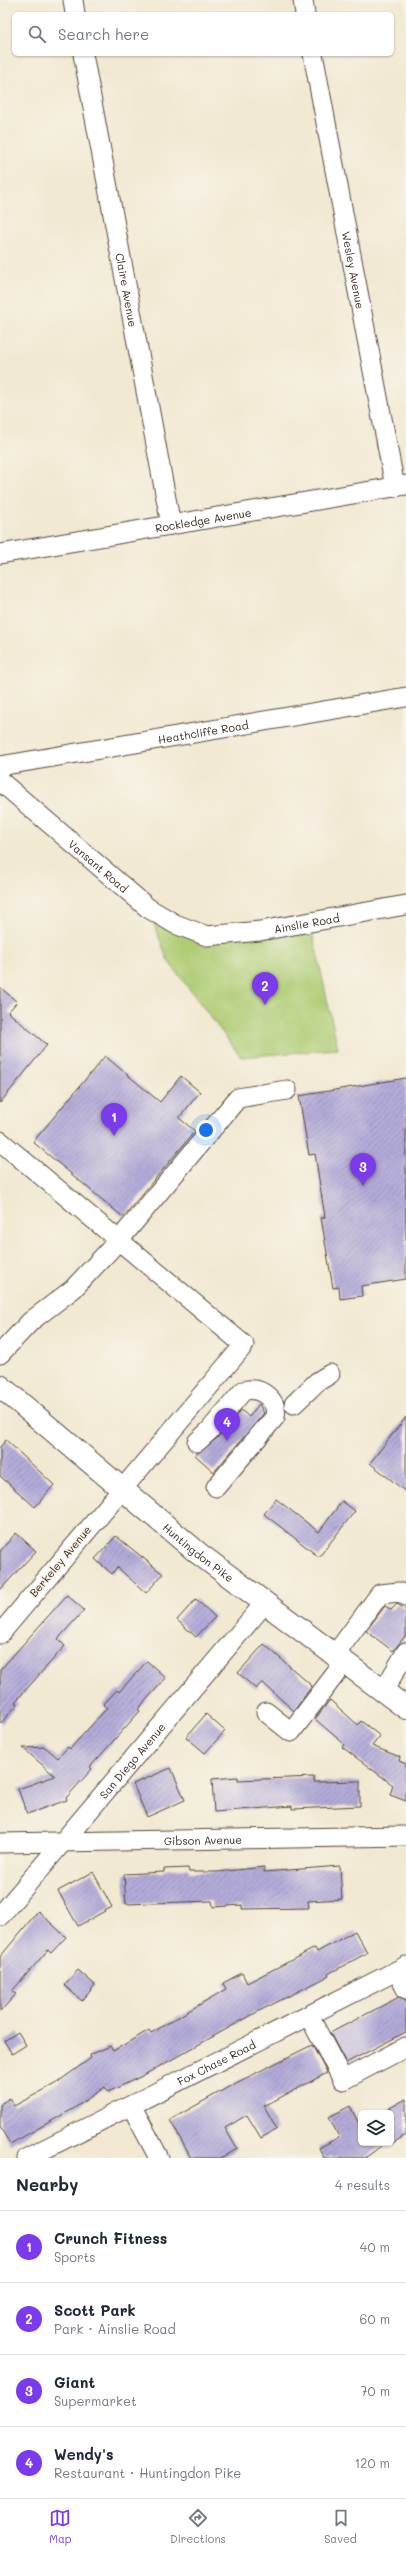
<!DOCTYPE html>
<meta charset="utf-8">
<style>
body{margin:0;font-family:Mali,sans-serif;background:#f6f6f7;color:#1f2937}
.controls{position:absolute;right:12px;bottom:12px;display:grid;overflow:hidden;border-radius:6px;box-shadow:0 1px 3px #0004}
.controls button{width:36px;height:36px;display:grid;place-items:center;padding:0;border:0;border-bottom:1px solid #e0e1e3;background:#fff;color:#1f2937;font:20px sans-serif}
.you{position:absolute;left:206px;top:1130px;width:14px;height:14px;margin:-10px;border:3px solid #fff;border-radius:50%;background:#1a73e8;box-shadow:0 0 0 6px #1a73e833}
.badge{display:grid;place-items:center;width:26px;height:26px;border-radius:50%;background:#7c3aed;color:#fff;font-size:13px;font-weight:700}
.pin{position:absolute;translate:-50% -33px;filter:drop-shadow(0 1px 2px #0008)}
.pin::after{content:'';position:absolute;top:21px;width:14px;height:12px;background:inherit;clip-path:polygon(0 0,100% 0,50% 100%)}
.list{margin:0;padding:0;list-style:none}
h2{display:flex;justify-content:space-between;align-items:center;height:52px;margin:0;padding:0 16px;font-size:17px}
h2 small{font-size:13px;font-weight:400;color:#747a83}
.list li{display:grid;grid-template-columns:26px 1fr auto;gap:12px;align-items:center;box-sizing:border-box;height:72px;padding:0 16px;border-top:1px solid #e0e1e3}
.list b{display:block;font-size:15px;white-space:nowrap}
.list p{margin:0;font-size:13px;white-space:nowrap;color:#747a83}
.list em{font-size:13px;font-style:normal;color:#747a83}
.icon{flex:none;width:22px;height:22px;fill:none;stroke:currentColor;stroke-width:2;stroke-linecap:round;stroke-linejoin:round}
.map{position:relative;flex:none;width:406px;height:2158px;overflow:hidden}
.search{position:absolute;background:#fff;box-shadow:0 1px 3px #0004;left:12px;right:12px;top:12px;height:44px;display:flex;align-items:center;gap:10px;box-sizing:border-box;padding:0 14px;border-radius:6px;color:#747a83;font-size:15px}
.sheet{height:340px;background:#fff}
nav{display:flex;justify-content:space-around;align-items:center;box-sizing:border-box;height:56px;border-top:1px solid #e0e1e3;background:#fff;font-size:11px;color:#747a83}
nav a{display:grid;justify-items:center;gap:2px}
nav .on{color:#7c3aed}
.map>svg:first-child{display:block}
.park{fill:#aecc73;stroke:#747b48}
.building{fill:url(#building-hatch)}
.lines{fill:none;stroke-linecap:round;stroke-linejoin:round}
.minor-casing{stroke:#564739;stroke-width:21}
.major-casing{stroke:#564739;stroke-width:24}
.minor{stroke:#fff;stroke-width:19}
.major{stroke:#fff;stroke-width:22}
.labels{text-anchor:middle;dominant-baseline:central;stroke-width:3.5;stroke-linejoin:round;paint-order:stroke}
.street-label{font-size:11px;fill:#3b2a1e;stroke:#f7f3e8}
</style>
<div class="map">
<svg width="406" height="2158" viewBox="0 0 406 2158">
<defs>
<pattern id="building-hatch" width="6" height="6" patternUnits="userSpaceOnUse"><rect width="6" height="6" fill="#b3abd9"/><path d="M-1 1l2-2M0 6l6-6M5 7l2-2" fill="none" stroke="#938baf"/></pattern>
</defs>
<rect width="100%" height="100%" fill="#f7f3e8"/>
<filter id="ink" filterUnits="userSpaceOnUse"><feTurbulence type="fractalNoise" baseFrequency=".025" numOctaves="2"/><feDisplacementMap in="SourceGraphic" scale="8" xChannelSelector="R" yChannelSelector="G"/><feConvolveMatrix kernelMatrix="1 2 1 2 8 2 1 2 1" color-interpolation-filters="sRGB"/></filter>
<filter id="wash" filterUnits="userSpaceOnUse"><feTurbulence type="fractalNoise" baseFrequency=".012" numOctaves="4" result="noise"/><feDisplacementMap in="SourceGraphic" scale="16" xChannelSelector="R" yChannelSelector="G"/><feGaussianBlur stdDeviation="0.9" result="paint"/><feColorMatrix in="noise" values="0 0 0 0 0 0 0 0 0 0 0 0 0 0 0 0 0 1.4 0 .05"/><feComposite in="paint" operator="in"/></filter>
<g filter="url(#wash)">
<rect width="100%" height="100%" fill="#f1e9d2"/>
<polygon class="park" points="148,908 207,936 310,921 338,1049 241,1057 168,961"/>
<g id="blocks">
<g class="building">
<polygon points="0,987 17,1002 8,1012 47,1045 0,1103"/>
<polygon points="105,1056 160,1102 181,1076 200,1092 179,1118 195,1131 123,1217 33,1142"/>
<polygon points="406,1078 406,1279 361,1286 362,1296 340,1299 339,1287 333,1288 321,1218 325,1217 315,1154 309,1155 299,1096"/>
<polygon points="259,1404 264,1413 214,1472 195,1455 216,1439 241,1410 249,1417"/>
<polygon points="406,1417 406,1492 370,1463"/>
<polygon points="6,1440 54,1485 35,1507 0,1476 0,1447"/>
<polygon points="276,1499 319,1532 342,1501 355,1511 319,1557 264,1514"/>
<polygon points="16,1533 36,1551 0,1590 0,1551"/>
<polygon points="116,1536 163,1574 146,1593 117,1567 112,1574 95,1559"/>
<polygon points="67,1595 84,1610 58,1639 65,1646 15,1702 18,1704 0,1724 0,1670"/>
<polygon points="196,1599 215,1617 196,1637 177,1620"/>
<polygon points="397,1604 406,1609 406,1635 393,1651 366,1631 385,1606 391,1610"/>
<polygon points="264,1644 312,1686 294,1711 262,1682 256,1689 238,1673"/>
<polygon points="147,1661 166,1678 138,1709 140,1711 90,1767 92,1769 66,1798 67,1800 27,1814 18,1789 55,1776 23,1748 45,1747 58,1758 68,1747 70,1749 107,1708 103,1705 117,1690 119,1692"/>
<polygon points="330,1700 358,1725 361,1721 380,1736 372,1746 400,1757 399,1761 406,1764 406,1801 390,1795 393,1785 342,1747 344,1744 315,1719"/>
<polygon points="206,1714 225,1731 205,1753 186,1737"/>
<polygon points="171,1768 185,1800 147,1817 133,1784"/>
<polygon points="238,1777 238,1780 314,1777 314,1782 360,1781 360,1806 292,1809 292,1806 214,1812 212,1779"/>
<polygon points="340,1866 342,1899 308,1901 309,1908 242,1909 242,1905 213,1907 212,1901 126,1904 124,1874 164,1872 164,1869 188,1868 189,1872 217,1872 264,1867 264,1872"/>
<polygon points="93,1872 112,1907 78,1926 58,1891"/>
<polygon points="38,1911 66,1937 51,1953 48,1950 12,1991 16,1994 0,2012 0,1957"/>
<polygon points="355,1931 367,1953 328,1974 329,1976 261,2010 142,2076 108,2092 105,2087 73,2109 10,2144 0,2127 0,2104 10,2098 14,2106 55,2084 91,2058 90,2055 110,2046 113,2051 149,2030 151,2033 226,1989 223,1983 242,1973 247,1983 315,1948 317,1952"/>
<polygon points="78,1970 95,1985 82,2001 64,1985"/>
<polygon points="399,1997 406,2000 406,2032 346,2063 330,2033"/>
<polygon points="18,2032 26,2045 12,2054 4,2041"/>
<polygon points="312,2045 327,2073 264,2106 277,2129 261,2138 247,2115 225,2128 237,2149 222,2158 191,2158 170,2120 234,2084"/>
<polygon points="406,2099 406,2135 391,2144 391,2113 388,2109"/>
<polygon points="350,2106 361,2128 361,2143 385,2143 365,2158 324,2158 319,2148 339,2137 329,2117"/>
</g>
</g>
</g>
<g filter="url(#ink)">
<use href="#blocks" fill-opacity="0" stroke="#564739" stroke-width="1"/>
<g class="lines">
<g class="minor-casing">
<g id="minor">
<polyline points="73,0 75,14"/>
<polyline points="303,0 305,14"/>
<path id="s1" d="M 83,54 L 171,525"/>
<path id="s2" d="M 313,54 L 395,487"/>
<path id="s3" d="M 0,554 L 406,485"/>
<path id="s4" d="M 0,766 L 406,697"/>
<path id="s5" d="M 0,781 L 148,908 L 175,924 L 207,936 L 260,931 L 406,905"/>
<polyline points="0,1141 244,1345 0,1634"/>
<polyline points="0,1354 31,1321 73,1289 120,1239 238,1098 287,1090"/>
<polyline points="294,1404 317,1382 330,1374"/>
<path d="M 197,1442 L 209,1431 L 243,1391 C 259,1385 279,1400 275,1417 L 216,1487"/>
<polyline points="334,1656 380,1594 399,1592 406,1596"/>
<polyline points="383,1692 406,1652"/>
<polyline points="266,1712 291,1732 344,1663"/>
<path id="s6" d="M 0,1843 L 406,1836"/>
<path id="s7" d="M 0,1916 L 264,1604"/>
<polyline points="397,1971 406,1989"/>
<polyline points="309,2016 343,2080 406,2047"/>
<polyline points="132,2107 159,2158"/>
<path id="s8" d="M 27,2158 L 406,1966"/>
</g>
</g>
<g class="major-casing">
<g id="major">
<path id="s9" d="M 0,1386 L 198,1553 L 406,1708"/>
</g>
</g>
<use href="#minor" class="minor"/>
<use href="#major" class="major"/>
</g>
</g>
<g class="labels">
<g class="street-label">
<text stroke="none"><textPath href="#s2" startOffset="220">Wesley Avenue</textPath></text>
<text stroke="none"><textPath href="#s1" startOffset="240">Claire Avenue</textPath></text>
<text stroke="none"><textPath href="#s3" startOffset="206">Rockledge Avenue</textPath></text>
<text stroke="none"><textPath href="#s4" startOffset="206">Heathcliffe Road</textPath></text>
<text stroke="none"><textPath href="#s5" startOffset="130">Vansant Road</textPath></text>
<text stroke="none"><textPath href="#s5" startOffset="361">Ainslie Road</textPath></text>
<text stroke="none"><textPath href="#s9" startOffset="259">Huntingdon Pike</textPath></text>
<text transform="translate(60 1561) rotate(-50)">Berkeley Avenue</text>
<text stroke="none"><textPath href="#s7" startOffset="204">San Diego Avenue</textPath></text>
<text stroke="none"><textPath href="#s6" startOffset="203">Gibson Avenue</textPath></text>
<text stroke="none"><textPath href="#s8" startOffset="212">Fox Chase Road</textPath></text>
</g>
</g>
</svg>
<div class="controls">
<button><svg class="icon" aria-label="layers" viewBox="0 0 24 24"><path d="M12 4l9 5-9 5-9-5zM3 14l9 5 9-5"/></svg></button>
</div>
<div class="you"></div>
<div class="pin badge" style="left:114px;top:1136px">1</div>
<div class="pin badge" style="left:265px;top:1005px">2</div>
<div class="pin badge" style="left:363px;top:1186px">3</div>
<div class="pin badge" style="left:227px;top:1441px">4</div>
<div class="search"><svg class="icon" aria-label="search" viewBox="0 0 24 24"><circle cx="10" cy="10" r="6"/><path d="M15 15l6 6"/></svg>Search here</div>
</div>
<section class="sheet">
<h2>Nearby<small>4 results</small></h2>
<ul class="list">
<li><span class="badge">1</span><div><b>Crunch Fitness</b><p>Sports</p></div><em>40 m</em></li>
<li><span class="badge">2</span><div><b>Scott Park</b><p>Park · Ainslie Road</p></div><em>60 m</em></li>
<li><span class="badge">3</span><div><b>Giant</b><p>Supermarket</p></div><em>70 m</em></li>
<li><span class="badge">4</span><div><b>Wendy's</b><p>Restaurant · Huntingdon Pike</p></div><em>120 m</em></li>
</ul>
</section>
<nav>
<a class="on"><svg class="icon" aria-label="map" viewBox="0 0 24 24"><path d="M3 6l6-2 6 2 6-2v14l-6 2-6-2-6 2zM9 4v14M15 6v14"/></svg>Map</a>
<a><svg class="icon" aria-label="directions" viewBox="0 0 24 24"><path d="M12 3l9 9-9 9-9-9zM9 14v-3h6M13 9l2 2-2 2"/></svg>Directions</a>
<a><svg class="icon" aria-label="saved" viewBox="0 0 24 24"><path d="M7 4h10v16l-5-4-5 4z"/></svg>Saved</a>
</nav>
